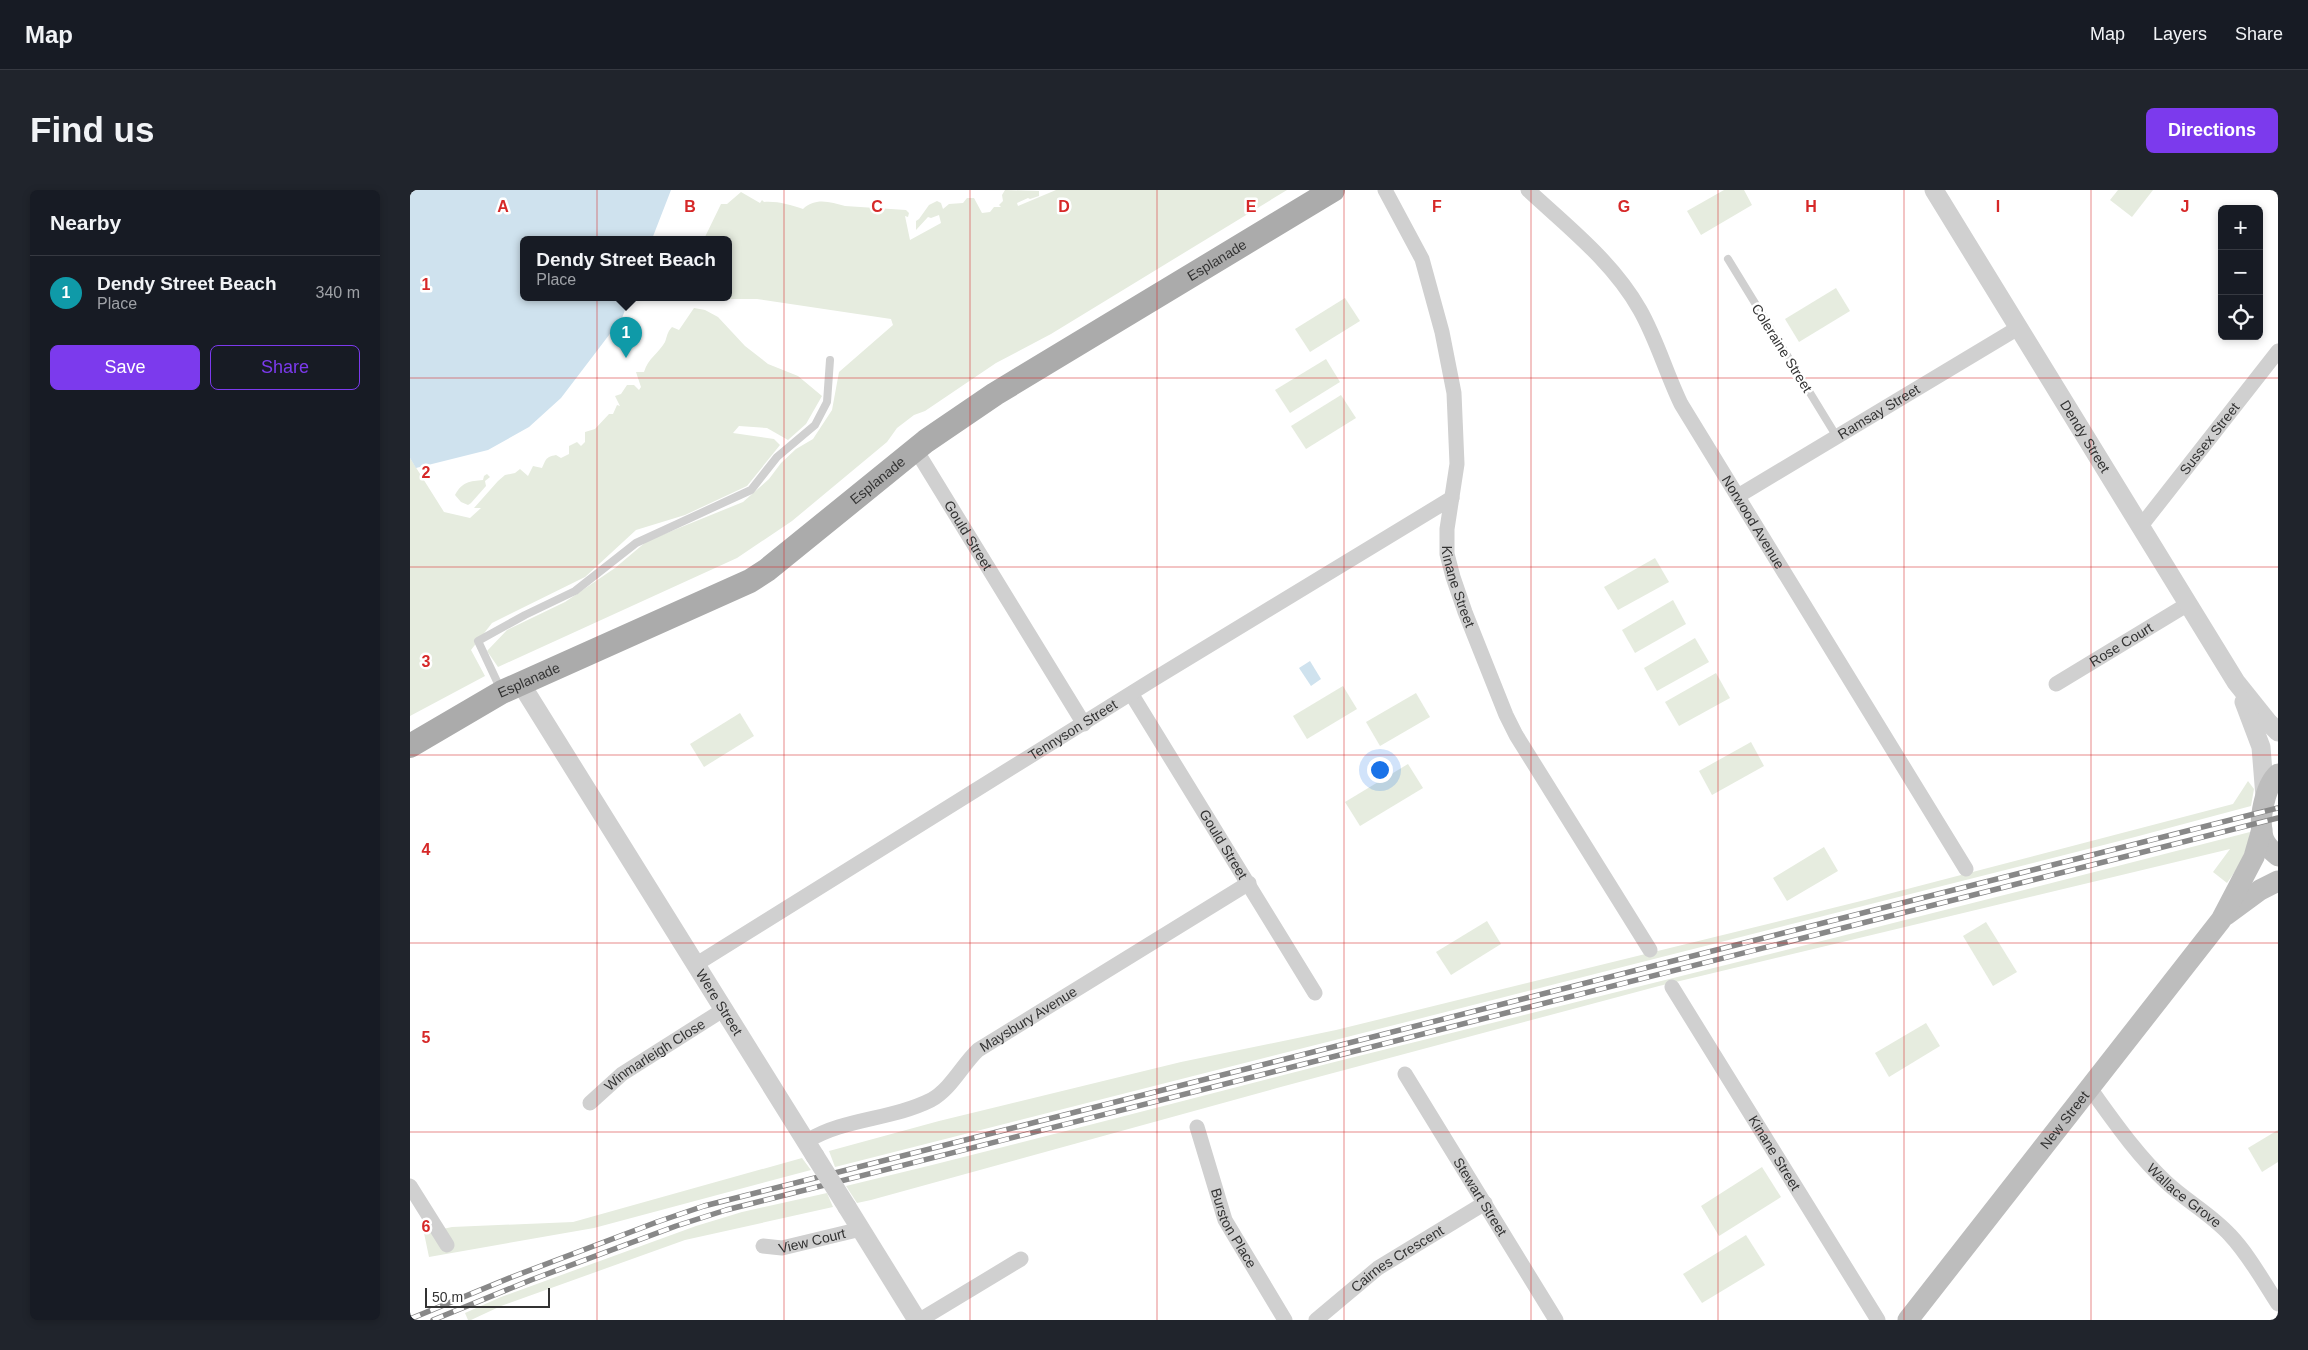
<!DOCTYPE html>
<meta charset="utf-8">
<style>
body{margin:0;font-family:Helvetica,sans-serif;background:#20242c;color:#f1f3f6}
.controls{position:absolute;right:15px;top:15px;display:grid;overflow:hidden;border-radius:8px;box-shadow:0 2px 8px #0003}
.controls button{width:45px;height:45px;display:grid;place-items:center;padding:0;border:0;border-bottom:1px solid #363941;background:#171b24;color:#f1f3f6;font:25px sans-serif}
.scale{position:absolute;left:15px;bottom:12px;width:125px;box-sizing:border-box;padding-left:5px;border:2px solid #333;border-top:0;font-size:14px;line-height:18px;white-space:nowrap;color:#333;-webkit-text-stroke:4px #fff;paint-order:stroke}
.you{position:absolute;left:969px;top:579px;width:18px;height:18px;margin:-12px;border:4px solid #fff;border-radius:50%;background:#1a73e8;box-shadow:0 0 0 8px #1a73e833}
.badge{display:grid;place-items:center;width:32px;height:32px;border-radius:50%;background:#7c3aed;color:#fff;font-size:16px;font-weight:700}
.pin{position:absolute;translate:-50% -41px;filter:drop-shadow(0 1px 2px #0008)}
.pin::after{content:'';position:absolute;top:26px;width:18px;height:15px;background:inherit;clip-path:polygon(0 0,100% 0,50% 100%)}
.popup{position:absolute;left:110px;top:46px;width:212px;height:65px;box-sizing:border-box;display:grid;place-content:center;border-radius:8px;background:#171b24;filter:drop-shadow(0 1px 4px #0005);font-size:16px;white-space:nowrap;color:#9ea1a6}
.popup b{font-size:19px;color:#f1f3f6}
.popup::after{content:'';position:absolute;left:50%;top:100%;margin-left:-10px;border:10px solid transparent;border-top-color:#171b24}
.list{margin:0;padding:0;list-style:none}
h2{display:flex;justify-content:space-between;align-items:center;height:65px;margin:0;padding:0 20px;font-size:21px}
h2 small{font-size:16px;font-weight:400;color:#9ea1a6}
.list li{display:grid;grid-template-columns:32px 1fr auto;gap:15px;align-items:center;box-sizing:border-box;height:75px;padding:0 20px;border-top:1px solid #363941}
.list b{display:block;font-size:19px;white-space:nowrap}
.list p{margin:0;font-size:16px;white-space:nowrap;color:#9ea1a6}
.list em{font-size:16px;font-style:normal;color:#9ea1a6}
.actions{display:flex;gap:10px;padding:15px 20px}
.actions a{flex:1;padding:11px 0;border:1px solid #7c3aed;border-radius:8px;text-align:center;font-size:18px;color:#7c3aed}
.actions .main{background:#7c3aed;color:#fff}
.icon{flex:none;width:28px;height:28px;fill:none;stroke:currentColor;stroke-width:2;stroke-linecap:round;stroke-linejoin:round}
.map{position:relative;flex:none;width:1868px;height:1130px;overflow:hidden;border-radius:8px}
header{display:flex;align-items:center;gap:30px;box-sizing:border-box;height:70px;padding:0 25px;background:#171b24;border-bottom:1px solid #363941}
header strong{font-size:24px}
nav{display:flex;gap:28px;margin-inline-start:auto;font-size:18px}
.intro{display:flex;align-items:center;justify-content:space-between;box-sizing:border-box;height:120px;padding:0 30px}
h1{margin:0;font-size:35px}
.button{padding:12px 22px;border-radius:8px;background:#7c3aed;color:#fff;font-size:18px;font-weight:700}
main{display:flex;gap:30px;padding:0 30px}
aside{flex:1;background:#171b24;border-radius:8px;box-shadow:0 2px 8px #0003}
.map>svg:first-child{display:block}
.green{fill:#e6ecdf}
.water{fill:#cfe2ee}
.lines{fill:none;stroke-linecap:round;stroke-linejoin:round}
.service{stroke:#d0d0d0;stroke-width:8}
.minor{stroke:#d0d0d0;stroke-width:15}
.tertiary{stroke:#d0d0d0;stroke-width:19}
.secondary{stroke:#bdbdbd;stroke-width:21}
.primary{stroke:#ababab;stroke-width:24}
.rail-casing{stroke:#888;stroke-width:5.5}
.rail{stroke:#fff;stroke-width:4;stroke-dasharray:11;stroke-linecap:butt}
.tertiary-bridge{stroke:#d0d0d0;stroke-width:19}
.grid{fill:none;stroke:#d62828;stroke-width:1;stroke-opacity:0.55}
.labels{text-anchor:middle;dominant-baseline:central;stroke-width:5;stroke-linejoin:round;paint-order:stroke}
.street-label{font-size:14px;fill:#333;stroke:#fff}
.grid-label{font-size:16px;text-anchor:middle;font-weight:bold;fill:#d62828;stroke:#fff;stroke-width:5;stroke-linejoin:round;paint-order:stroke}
</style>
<header>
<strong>Map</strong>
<nav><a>Map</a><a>Layers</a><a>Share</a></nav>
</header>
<div class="intro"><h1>Find us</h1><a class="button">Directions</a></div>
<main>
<aside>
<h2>Nearby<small></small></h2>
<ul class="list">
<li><span class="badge" style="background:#0f9aa8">1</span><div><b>Dendy Street Beach</b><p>Place</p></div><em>340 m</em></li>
</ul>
<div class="actions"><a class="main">Save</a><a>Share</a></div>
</aside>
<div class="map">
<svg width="1868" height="1130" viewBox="0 0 1868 1130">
<rect width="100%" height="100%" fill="#fff"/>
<g class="green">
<path d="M 595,0 L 629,1 L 629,6 L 620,9 L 618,8 L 607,13 L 608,16 L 646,0 L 877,0 L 641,144 L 586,173 L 515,221 L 504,225 L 487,238 L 477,252 L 382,331 L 327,368 L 88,477 L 77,461 L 97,440 L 155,412 L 205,378 L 237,351 L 333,312 L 359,289 L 371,273 L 386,259 L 403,249 L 422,220 L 429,182 L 483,135 L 481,129 L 347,109 L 317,109 L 315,107 L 318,107 L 318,49 L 294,49 L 311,14 L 317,14 L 331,2 L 350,13 L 352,10 L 354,12 C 368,11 380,15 393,19 C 405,7 421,12 435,16 L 496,20 L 499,23 L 498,27 L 495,26 L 500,50 L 531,33 L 529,25 L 521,28 L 518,27 L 506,40 L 506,31 L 509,29 L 519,15 L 527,11 L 531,13 L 533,19 L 539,14 L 553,13 L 557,8 L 564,8 L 572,23 L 580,22 L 584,17 L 591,17 L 589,15 L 593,11 L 592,5 Z"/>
<polygon points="1314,0 1334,0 1342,15 1291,45 1277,21"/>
<polygon points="1708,0 1743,0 1722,27 1700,10"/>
<polygon points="1426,98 1440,121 1389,152 1375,129"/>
<polygon points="935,108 950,131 900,162 885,139"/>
<path d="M 284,118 L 295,120 L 308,127 L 335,156 L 358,174 L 388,186 L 412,206 L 396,234 L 378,250 L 357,238 L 329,236 L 323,243 L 364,249 L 370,255 L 337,296 L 275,325 L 226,340 L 175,387 L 82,433 L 61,460 L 75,486 L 0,526 L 0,268 L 34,322 L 60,328 L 71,318 L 64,318 L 88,291 L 95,285 L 105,283 L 110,279 L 118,286 L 123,276 L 132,278 C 136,270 135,267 146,265 L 151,268 L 159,264 L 159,256 L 167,252 L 171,256 L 175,252 L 175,242 L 185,239 L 199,224 L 203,224 L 207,215 L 210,216 L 205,206 L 211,204 L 217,195 L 224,195 L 229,200 L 231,197 L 226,182 L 234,182 C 238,168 249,163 255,152 C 257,147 257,142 262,137 L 269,140 Z"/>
<polygon points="916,169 930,192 880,223 865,200"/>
<polygon points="931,205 946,228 896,259 881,236"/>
<path d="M 77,284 L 80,287 L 75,291 L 76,296 L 61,313 L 58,315 L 51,312 L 45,305 C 52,292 60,291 73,290 L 74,286 Z"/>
<polygon points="1245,368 1259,392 1208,420 1194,397"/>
<polygon points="1263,410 1276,434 1225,463 1212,440"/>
<polygon points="1285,448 1299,472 1247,501 1234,478"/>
<polygon points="1306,483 1320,508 1269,536 1255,512"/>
<polygon points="933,496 947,519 897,549 883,526"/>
<polygon points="1006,503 1020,527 970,556 956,532"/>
<polygon points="330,523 344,546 294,577 280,554"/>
<polygon points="1341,552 1354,576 1302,605 1289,581"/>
<polygon points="998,574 1013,598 950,636 935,612"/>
<polygon points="1838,591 1844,599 1841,616 1725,647 425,977 419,961 529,931 771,872 926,840 1455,710 1823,614"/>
<path d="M 1840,642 C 1838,661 1828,678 1817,693 L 1803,682 L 1820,659 L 1249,796 L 867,898 L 461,1010 L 447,1013 L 436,996 C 622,951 807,901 993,855 C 1276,785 1559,715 1840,642 Z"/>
<polygon points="1414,657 1428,681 1377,711 1363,688"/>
<polygon points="1077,731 1091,754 1041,785 1026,762"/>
<polygon points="1576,732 1607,782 1583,796 1553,746"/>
<polygon points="1516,833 1530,856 1479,887 1465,863"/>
<polygon points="1868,940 1868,972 1852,982 1838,958"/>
<polygon points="392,968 401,980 184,1038 19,1067 14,1043 42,1037 163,1032"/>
<polygon points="1352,977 1371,1007 1309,1046 1291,1016"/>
<polygon points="417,1003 423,1017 275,1050 91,1116 61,1130 58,1130 55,1123 91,1107 286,1036 332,1022"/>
<polygon points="1336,1045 1355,1075 1292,1113 1273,1084"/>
</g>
<g class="water">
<polygon points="0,0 261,0 242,49 114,49 114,107 220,107 212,128 151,208 119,237 78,260 6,278 0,268"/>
<polygon points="900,471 911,489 901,496 889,478"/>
</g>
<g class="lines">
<g class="service">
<polyline points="1318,69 1427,247"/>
<polyline points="91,500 68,451 115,425 165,401 226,353 341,300 367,267 405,235 417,212 420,170"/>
</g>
<g class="minor">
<path id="s1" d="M 975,0 L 1012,69 L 1032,142 L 1044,203 L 1047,274 L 1037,339 L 1037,364 L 1043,387 L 1055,422 L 1096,525 L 1106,545 L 1240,760"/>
<path id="s2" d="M 1118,0 C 1158,37 1203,72 1230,120 C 1247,150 1256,183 1271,214 L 1556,679"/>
<path id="s3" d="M 506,260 L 674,534"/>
<path id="s4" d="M 1328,306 L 1608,138"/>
<path id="s5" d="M 1731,336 L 1868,161"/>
<path id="s6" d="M 1646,494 L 1778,414"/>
<path id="s7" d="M 722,505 L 905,803"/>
<path id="s8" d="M 285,775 L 744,489 L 1042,308"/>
<path id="s9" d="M 1262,797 L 1468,1130"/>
<path id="s10" d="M 995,884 L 1146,1130"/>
<path id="s11" d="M 1679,897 C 1703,930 1726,964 1756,992 C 1776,1011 1801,1024 1820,1045 C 1839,1065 1853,1091 1868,1114"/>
<path id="s12" d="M 180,913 L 212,884 L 313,820"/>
<path id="s13" d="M 787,937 L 815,1030 L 875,1130"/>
<path id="s14" d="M 397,951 C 434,928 481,930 521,910 C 541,899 552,875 568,860 L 839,693"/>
<polyline points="0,996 37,1055"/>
<path id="s15" d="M 353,1056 L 372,1058 L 451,1039"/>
<polyline points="510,1130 611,1069"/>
<path id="s16" d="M 906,1130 L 968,1078 L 1075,1013"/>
</g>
<g class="tertiary">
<path id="s17" d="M 1524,0 L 1826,492 L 1858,532 L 1868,542"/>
<path id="s18" d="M 111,494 L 405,966"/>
<polyline points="1834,512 1851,557 1855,607"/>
<polyline points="437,1017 507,1130"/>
</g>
<g class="secondary">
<path d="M 1868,584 C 1855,596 1848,630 1853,647 C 1855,655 1862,661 1868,666"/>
<polyline points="1816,725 1850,700 1868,691"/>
<path id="s19" d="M 1498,1130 L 1811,730 L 1844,667 L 1852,639"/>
</g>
<path class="primary" id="s20" d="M 0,556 L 92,502 L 340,391 L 357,380 L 516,251 L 585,204 L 923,0"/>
<g class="rail-casing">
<g id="rail">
<polyline points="0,1129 102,1087 247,1032 294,1016 1868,618"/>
<polyline points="23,1130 121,1090 266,1036 316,1020 1868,628"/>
</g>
</g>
<use href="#rail" class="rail"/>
<polyline class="tertiary-bridge" points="405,966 437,1017"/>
</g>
<path class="grid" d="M 187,0 L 187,1130M 374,0 L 374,1130M 560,0 L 560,1130M 747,0 L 747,1130M 934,0 L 934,1130M 1121,0 L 1121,1130M 1308,0 L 1308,1130M 1494,0 L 1494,1130M 1681,0 L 1681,1130M 0,188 L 1868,188M 0,377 L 1868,377M 0,565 L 1868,565M 0,753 L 1868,753M 0,942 L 1868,942"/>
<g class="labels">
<g class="street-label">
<text stroke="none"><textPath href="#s20" startOffset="946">Esplanade</textPath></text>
<text transform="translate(1372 158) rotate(58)">Coleraine Street</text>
<text stroke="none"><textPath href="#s4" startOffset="164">Ramsay Street</textPath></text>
<text stroke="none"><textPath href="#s17" startOffset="289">Dendy Street</textPath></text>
<text stroke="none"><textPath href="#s5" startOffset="111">Sussex Street</textPath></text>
<text stroke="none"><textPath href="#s20" startOffset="541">Esplanade</textPath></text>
<text stroke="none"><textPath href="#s2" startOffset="406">Norwood Avenue</textPath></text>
<text stroke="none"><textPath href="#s3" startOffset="100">Gould Street</textPath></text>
<text stroke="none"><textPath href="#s1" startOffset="412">Kinane Street</textPath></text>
<text stroke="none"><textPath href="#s6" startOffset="76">Rose Court</textPath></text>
<text stroke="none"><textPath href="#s20" startOffset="136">Esplanade</textPath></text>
<text stroke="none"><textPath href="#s8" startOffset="445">Tennyson Street</textPath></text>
<text stroke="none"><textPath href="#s7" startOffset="175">Gould Street</textPath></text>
<text stroke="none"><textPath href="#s18" startOffset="375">Were Street</textPath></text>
<text stroke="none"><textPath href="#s14" startOffset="259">Maysbury Avenue</textPath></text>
<text stroke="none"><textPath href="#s12" startOffset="81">Winmarleigh Close</textPath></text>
<text stroke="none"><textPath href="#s19" startOffset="254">New Street</textPath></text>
<text stroke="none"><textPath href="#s9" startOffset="195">Kinane Street</textPath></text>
<text stroke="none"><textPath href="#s11" startOffset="145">Wallace Grove</textPath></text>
<text stroke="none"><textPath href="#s10" startOffset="144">Stewart Street</textPath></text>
<text stroke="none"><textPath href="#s13" startOffset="108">Burston Place</textPath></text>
<text stroke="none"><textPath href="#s15" startOffset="50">View Court</textPath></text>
<text stroke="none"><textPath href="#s16" startOffset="102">Cairnes Crescent</textPath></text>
</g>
</g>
<g class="grid-label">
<text x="93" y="22">A</text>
<text x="280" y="22">B</text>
<text x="467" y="22">C</text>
<text x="654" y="22">D</text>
<text x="841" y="22">E</text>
<text x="1027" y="22">F</text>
<text x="1214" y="22">G</text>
<text x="1401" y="22">H</text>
<text x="1588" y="22">I</text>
<text x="1775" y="22">J</text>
<text x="16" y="100">1</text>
<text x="16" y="288">2</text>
<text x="16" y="477">3</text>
<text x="16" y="665">4</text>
<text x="16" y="853">5</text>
<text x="16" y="1042">6</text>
</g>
</svg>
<div class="controls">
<button>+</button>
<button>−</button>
<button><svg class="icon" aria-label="locate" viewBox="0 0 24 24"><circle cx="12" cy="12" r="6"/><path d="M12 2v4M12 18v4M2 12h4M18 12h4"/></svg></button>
</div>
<div class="scale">50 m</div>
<div class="you"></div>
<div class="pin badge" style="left:216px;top:168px;background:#0f9aa8">1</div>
<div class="popup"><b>Dendy Street Beach</b>Place</div>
</div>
</main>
